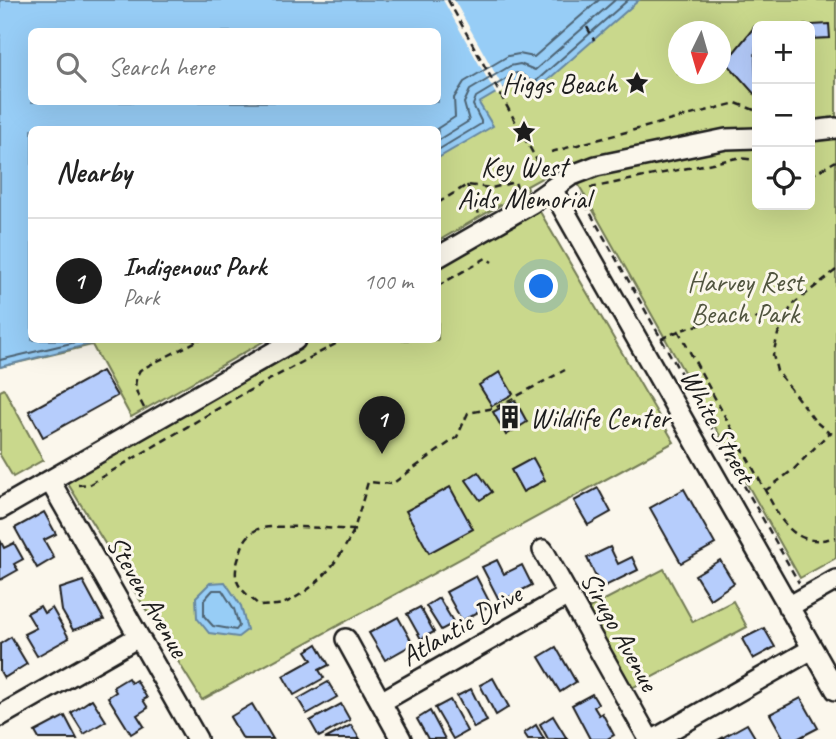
<!DOCTYPE html>
<meta charset="utf-8">
<style>
body{margin:0;font-family:Caveat,sans-serif;background:#f2f2f2;color:#222}
.controls{position:absolute;right:21px;top:21px;display:grid;overflow:hidden;border-radius:10px;box-shadow:0 7px 28px #0002}
.controls button{width:63px;height:63px;display:grid;place-items:center;padding:0;border:0;border-bottom:2px solid #e0e0e0;background:#fff;color:#222;font:35px sans-serif}
.compass{position:absolute;left:668px;top:21px;width:63px;height:63px;border-radius:50%;background:#fff;box-shadow:0 7px 28px #0002;rotate:185deg}
.you{position:absolute;left:542px;top:287px;width:24px;height:24px;margin:-18px;border:5px solid #fff;border-radius:50%;background:#1a73e8;box-shadow:0 0 0 10px #1a73e833}
.badge{display:grid;place-items:center;width:46px;height:46px;border-radius:50%;background:#1c1c1c;color:#fff;font-size:23px;font-weight:700}
.pin{position:absolute;translate:-50% -58px;filter:drop-shadow(0 2px 4px #0008)}
.pin::after{content:'';position:absolute;top:37px;width:24px;height:21px;background:inherit;clip-path:polygon(0 0,100% 0,50% 100%)}
.list{margin:0;padding:0;list-style:none}
h2{display:flex;justify-content:space-between;align-items:center;height:91px;margin:0;padding:0 28px;font-size:30px}
h2 small{font-size:23px;font-weight:400;color:#767676}
.list li{display:grid;grid-template-columns:46px 1fr auto;gap:21px;align-items:center;box-sizing:border-box;height:126px;padding:0 28px;border-top:2px solid #e0e0e0}
.list b{display:block;font-size:26px;white-space:nowrap}
.list p{margin:0;font-size:23px;white-space:nowrap;color:#767676}
.list em{font-size:23px;font-style:normal;color:#767676}
.icon{flex:none;width:38px;height:38px;fill:none;stroke:currentColor;stroke-width:2;stroke-linecap:round;stroke-linejoin:round}
.map{position:relative;flex:none;width:836px;height:739px;overflow:hidden}
.search{position:absolute;background:#fff;box-shadow:0 7px 28px #0002;left:28px;top:28px;width:413px;height:77px;display:flex;align-items:center;gap:18px;box-sizing:border-box;padding:0 24px;border-radius:10px;color:#767676;font-size:26px}
.panel{position:absolute;background:#fff;box-shadow:0 7px 28px #0002;left:28px;top:126px;width:413px;height:217px;border-radius:10px}
.map>svg:first-child{display:block}
.green{fill:#c9d88c;stroke:#727a54;stroke-width:2;fill-rule:evenodd}
.water{fill:#97cdf6;stroke:#66869f;stroke-width:2;fill-rule:evenodd}
.pier{fill:#fbf7ec}
.lines{fill:none;stroke-linecap:round;stroke-linejoin:round}
.shore{stroke:#4d6373;stroke-width:2}
.building{fill:#b6cdfc;stroke:#1c1c1c;stroke-width:2}
.minor-casing{stroke:#1c1c1c;stroke-width:24}
.path{stroke:#1c1c1c;stroke-width:2.5;stroke-dasharray:7 5;stroke-linecap:butt}
.minor{stroke:#fbf7ec;stroke-width:19}
.labels{text-anchor:middle;dominant-baseline:central;stroke-width:6;stroke-linejoin:round;paint-order:stroke}
.poi-label{font-size:28px;fill:#1c1c1c;stroke:#fbf7ec;text-anchor:end}
.park-label{font-size:28px;fill:#50543e;stroke:#fbf7ec}
.street-label{font-size:28px;fill:#1c1c1c;stroke:#fbf7ec}
</style>
<div class="map">
<svg width="836" height="739" viewBox="0 0 836 739">
<rect width="100%" height="100%" fill="#fbf7ec"/>
<filter id="ink" filterUnits="userSpaceOnUse"><feTurbulence type="fractalNoise" baseFrequency=".0143" numOctaves="2"/><feDisplacementMap in="SourceGraphic" scale="14" xChannelSelector="R" yChannelSelector="G"/><feConvolveMatrix kernelMatrix="1 2 1 2 8 2 1 2 1" color-interpolation-filters="sRGB"/></filter>
<g filter="url(#ink)">
<g class="green">
<path d="M 0,0 L 836,0 L 836,558 L 800,578 L 567,164 L 527,186 L 528,189 L 438,241 L 438,130 L 32,130 L 32,340 L 266,340 L 131,417 L 92,345 L 0,367 ZM 757,26 L 810,26 L 810,205 L 757,205 ZM 32,32 L 438,32 L 438,102 L 32,102 ZM 678,32 L 720,32 L 720,74 L 678,74 Z"/>
<polygon points="539,210 674,442 202,700 65,479 310,340 438,340 438,267"/>
<polygon points="4,389 43,460 13,477 0,455 0,391"/>
<polygon points="664,569 693,622 733,601 747,627 630,689 587,609"/>
</g>
<g class="water">
<path d="M 0,0 L 639,0 L 533,93 L 518,80 L 479,103 L 493,126 L 438,158 L 438,130 L 32,130 L 32,340 L 106,340 L 0,367 ZM 32,32 L 438,32 L 438,102 L 32,102 Z"/>
<polygon points="225,582 241,606 247,630 238,637 209,633 197,618 196,597 210,583"/>
</g>
<polygon class="pier" points="443,0 454,0 505,91 497,96"/>
<g class="lines">
<g class="shore">
<polyline points="435,130 455,117 454,98 464,82 508,56 519,54 534,57 599,0"/>
<polyline points="438,140 469,121 464,103 470,90 510,66 520,64 535,70 615,0"/>
<path d="M 438,150 L 481,124 L 481,121 L 473,105 L 476,97 L 516,73 C 525,73 527,82 535,82 L 628,0"/>
<polyline points="0,360 84,340"/>
<polygon points="213,590 222,590 234,609 239,626 236,630 213,626 204,616 204,600"/>
</g>
</g>
<g class="building">
<polygon points="829,24 830,38 810,39 810,26 794,26"/>
<polygon points="755,26 757,28 755,60 757,97 726,62"/>
<polygon points="102,371 117,396 43,437 29,411"/>
<polygon points="500,372 513,394 492,406 479,385"/>
<polygon points="515,400 527,422 506,435 493,412"/>
<polygon points="533,458 545,480 523,492 511,470"/>
<polygon points="478,472 492,492 480,500 466,480"/>
<polygon points="450,487 473,529 429,553 406,511"/>
<polygon points="598,488 611,512 588,525 574,501"/>
<polygon points="684,489 715,544 681,563 650,508"/>
<polygon points="44,512 56,534 44,540 54,558 37,568 15,528"/>
<polygon points="0,540 4,548 14,543 23,559 14,564 18,570 0,580"/>
<polygon points="610,547 618,564 632,557 638,570 601,588 587,558"/>
<polygon points="497,560 504,574 522,565 532,585 500,602 482,567"/>
<polygon points="720,560 734,583 710,599 695,575"/>
<polygon points="476,576 491,605 462,621 446,592"/>
<polygon points="83,581 104,620 73,630 62,611 59,589"/>
<polygon points="439,598 454,623 441,630 426,606"/>
<polygon points="40,606 44,613 52,608 69,638 37,656 24,634 36,628 27,613"/>
<polygon points="420,607 434,632 421,639 407,614"/>
<polygon points="398,617 413,644 385,660 369,633"/>
<polygon points="764,628 775,647 753,659 742,639"/>
<polygon points="11,637 27,664 4,678 0,671 0,644"/>
<polygon points="317,644 329,665 319,670 324,678 294,695 283,676 312,660 306,651"/>
<polygon points="556,647 576,682 560,692 539,657"/>
<polygon points="128,678 131,683 136,680 147,698 143,700 148,708 137,715 144,726 131,734 108,697 116,692 113,687"/>
<polygon points="493,678 509,707 496,715 480,685"/>
<polygon points="328,682 337,697 307,714 298,699"/>
<polygon points="471,689 487,721 474,728 457,696"/>
<polygon points="592,694 598,704 594,707 599,715 602,713 614,735 607,739 590,739 572,705"/>
<polygon points="801,698 818,728 797,739 784,739 770,714"/>
<polygon points="92,699 106,721 84,734 71,713"/>
<polygon points="450,700 467,731 453,739 435,708"/>
<polygon points="252,704 273,739 243,739 230,717"/>
<polygon points="341,704 350,720 319,737 310,721"/>
<polygon points="430,711 445,739 428,739 417,719"/>
<polygon points="65,716 77,739 39,739 35,732"/>
<polygon points="553,716 567,739 548,739 540,724"/>
<polygon points="747,724 756,739 720,739"/>
<polygon points="351,725 360,739 325,739"/>
<polygon points="536,725 544,739 528,739 524,733"/>
</g>
<g class="lines">
<g class="minor-casing">
<g id="minor">
<polyline points="810,131 836,128"/>
<polyline points="552,189 836,690"/>
<polyline points="438,257 532,203 570,176 596,166 726,139 757,138"/>
<polyline points="50,481 197,739"/>
<polyline points="0,509 295,340"/>
<polyline points="543,550 649,739"/>
<polyline points="788,607 836,580"/>
<polyline points="346,639 401,739"/>
<polyline points="381,702 568,595"/>
<polyline points="0,716 138,637"/>
<polyline points="655,739 812,649"/>
</g>
</g>
<g class="path">
<polyline points="448,0 545,175"/>
<polyline points="587,27 594,40"/>
<polyline points="551,152 736,103 757,111"/>
<polyline points="810,176 836,161"/>
<polyline points="467,185 479,214"/>
<polyline points="590,188 737,158 757,160"/>
<polyline points="579,193 799,583"/>
<polyline points="438,203 467,185 492,188 515,182 518,191"/>
<polyline points="836,270 792,305 778,334 773,355 777,371 815,421 829,433 836,434"/>
<polyline points="438,286 486,258 492,262"/>
<path d="M 678,330 L 779,516 C 794,538 810,545 836,537"/>
<path d="M 661,339 C 701,318 743,319 786,317"/>
<path d="M 144,408 C 137,394 131,385 140,370 L 199,340"/>
<polyline points="78,485 90,484 241,395 343,340"/>
<polyline points="765,491 794,469 829,433"/>
<path d="M 354,530 C 339,561 319,587 287,602 C 280,606 268,605 260,606 C 241,589 230,584 239,557 C 242,546 245,536 256,530 C 270,523 335,529 354,530 L 368,482 L 392,484 L 457,437 L 468,413 L 495,408 L 565,370"/>
</g>
<use href="#minor" class="minor"/>
</g>
</g>
<defs>
<g id="sight-bare" transform="scale(1.89)"><path d="M0-6L1.8-2.2L6-1.7L2.9 1.2L3.7 5.4L0 3.3L-3.7 5.4L-2.9 1.2L-6-1.7L-1.8-2.2Z" fill="#1c1c1c" stroke="#fbf7ec" stroke-width="2.5" paint-order="stroke"/></g>
<g id="building-bare" transform="scale(1.89)"><path d="M-4-6H4V6H1V3H-1V6H-4ZM-2.5-4.3h1.7v1.8h-1.7ZM.8-4.3h1.7v1.8H.8ZM-2.5-1h1.7V.8h-1.7ZM.8-1h1.7V.8H.8Z" fill="#1c1c1c" stroke="#fbf7ec" stroke-width="2.5" paint-order="stroke"/></g>
</defs>
<g fill-rule="evenodd">
<use href="#sight-bare" x="637" y="83"/>
<use href="#sight-bare" x="524" y="132"/>
<use href="#building-bare" x="510" y="417"/>
</g>
<g class="labels">
<g class="poi-label">
<text x="617" y="83">Higgs Beach</text>
<text x="524" y="166" text-anchor="middle">Key West<tspan x="524" dy="32">Aids Memorial</tspan></text>
<text x="530" y="417" text-anchor="start">Wildlife Center</text>
</g>
<g class="park-label">
<text x="745" y="281">Harvey Rest<tspan x="745" dy="32">Beach Park</tspan></text>
</g>
<g class="street-label">
<text transform="translate(718 426) rotate(61)">White Street</text>
<text transform="translate(148 596) rotate(60)">Steven Avenue</text>
<text transform="translate(461 625) rotate(-30)">Atlantic Drive</text>
<text transform="translate(620 631) rotate(61)">Sirugo Avenue</text>
</g>
</g>
</svg>
<div class="controls">
<button>+</button>
<button>−</button>
<button><svg class="icon" aria-label="locate" viewBox="0 0 24 24"><circle cx="12" cy="12" r="6"/><path d="M12 2v4M12 18v4M2 12h4M18 12h4"/></svg></button>
</div>
<svg class="compass" viewBox="-18 -18 36 36"><path d="M0-13l5 13h-10z" fill="#e53935"/><path d="M0 13l5-13h-10z" fill="#767676"/></svg>
<div class="you"></div>
<div class="pin badge" style="left:382px;top:454px">1</div>
<div class="search"><svg class="icon" aria-label="search" viewBox="0 0 24 24"><circle cx="10" cy="10" r="6"/><path d="M15 15l6 6"/></svg>Search here</div>
<section class="panel">
<h2>Nearby<small></small></h2>
<ul class="list">
<li><span class="badge">1</span><div><b>Indigenous Park</b><p>Park</p></div><em>100 m</em></li>
</ul>
</section>
</div>
